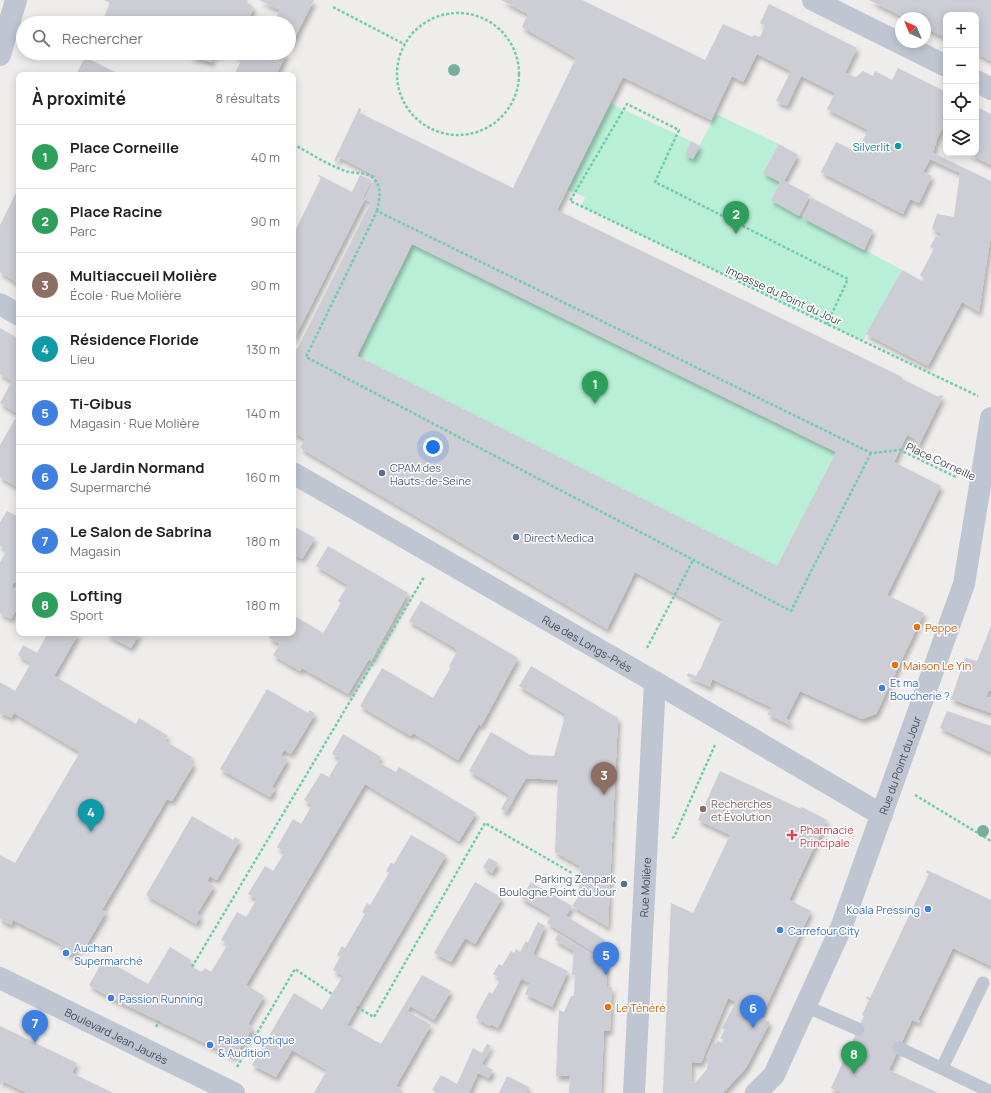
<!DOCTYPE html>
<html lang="fr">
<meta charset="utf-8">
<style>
body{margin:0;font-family:Manrope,sans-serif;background:#f6f6f6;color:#202124}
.controls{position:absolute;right:12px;top:12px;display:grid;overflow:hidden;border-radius:8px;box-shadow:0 2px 10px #0003}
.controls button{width:36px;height:36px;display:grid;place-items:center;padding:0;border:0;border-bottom:1px solid #e0e0e0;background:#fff;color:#202124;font:20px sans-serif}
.compass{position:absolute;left:895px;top:12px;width:36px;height:36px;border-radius:50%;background:#fff;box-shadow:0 2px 10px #0003;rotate:316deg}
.you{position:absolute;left:433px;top:447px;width:14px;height:14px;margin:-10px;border:3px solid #fff;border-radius:50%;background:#1a73e8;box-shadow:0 0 0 6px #1a73e833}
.badge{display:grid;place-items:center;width:26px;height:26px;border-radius:50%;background:#2563eb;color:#fff;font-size:13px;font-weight:700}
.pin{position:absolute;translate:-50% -33px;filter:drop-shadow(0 1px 2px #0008)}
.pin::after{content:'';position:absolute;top:21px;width:14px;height:12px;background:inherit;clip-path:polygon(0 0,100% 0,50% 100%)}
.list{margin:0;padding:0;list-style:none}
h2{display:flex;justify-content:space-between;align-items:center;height:52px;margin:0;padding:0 16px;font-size:17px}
h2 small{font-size:13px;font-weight:400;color:#757577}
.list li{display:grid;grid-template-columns:26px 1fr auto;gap:12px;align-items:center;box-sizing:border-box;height:64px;padding:0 16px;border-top:1px solid #e0e0e0}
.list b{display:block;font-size:15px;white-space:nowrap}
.list p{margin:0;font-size:13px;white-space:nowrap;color:#757577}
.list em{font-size:13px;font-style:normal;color:#757577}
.icon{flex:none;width:22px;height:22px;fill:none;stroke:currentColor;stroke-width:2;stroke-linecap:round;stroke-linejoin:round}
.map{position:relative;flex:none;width:991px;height:1093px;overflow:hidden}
.search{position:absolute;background:#fff;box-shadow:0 2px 10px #0003;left:16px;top:16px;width:280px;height:44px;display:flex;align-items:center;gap:10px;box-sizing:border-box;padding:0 14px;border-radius:22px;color:#757577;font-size:15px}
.panel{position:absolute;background:#fff;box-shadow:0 2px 10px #0003;left:16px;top:72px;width:280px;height:564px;border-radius:8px}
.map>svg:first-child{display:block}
.green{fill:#b9efd7}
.building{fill:#cccdd5;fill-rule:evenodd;filter:url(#shadow)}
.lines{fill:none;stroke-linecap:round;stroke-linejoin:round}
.path{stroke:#71cdaf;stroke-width:2.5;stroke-dasharray:3 2;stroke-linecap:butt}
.service{stroke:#bfc6d2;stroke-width:13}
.minor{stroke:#bfc6d2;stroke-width:22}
.tertiary{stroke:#bfc6d2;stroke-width:22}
.tree{fill:#77af9c}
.culture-dot{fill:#0f9aa8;stroke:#fff;stroke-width:1.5}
.service-dot{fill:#5c6f8a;stroke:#fff;stroke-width:1.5}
.food-dot{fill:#e8710a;stroke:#fff;stroke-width:1.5}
.shop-dot{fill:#3f7fe0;stroke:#fff;stroke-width:1.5}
.education-dot{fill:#8d6e63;stroke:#fff;stroke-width:1.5}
.health-dot{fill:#e0444e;stroke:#fff;stroke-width:1.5}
.labels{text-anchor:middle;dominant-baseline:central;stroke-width:3;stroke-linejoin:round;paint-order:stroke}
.culture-label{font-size:11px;fill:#0d838f;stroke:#fff;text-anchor:end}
.street-label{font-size:11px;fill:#454c5a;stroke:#fff}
.service-label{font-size:11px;fill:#4e5e75;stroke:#fff;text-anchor:start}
.food-label{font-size:11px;fill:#c56008;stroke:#fff;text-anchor:start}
.shop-label{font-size:11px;fill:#366cbe;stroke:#fff;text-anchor:start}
.education-label{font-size:11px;fill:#785e54;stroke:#fff;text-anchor:start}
.health-label{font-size:11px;fill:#be3a42;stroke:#fff;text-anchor:start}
</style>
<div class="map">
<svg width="991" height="1093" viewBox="0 0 991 1093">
<defs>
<filter id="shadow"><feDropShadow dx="2.5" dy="4.5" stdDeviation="2" flood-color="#0004"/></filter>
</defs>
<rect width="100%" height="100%" fill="#efedec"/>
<g class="green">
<polygon points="610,103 691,141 685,155 693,158 716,114 779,144 763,173 780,182 771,200 902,270 863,341 581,206 585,197 567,190"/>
<polygon points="412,244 836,452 777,566 357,356"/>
</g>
<g class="building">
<polygon points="104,0 248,0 247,2 254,8 246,23 95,23 86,21 87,18 102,22 110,3"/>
<polygon points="259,0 314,0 289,49 289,23 273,23 280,10"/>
<path d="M 501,0 L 582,0 L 705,60 L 723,24 L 752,37 L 754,35 L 760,37 L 765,26 L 760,23 L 769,4 L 857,48 L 845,73 L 856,77 L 863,71 L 873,76 L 875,71 L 892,80 L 898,68 L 946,92 L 946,122 L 937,139 L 933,153 L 991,181 L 991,235 L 979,312 L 962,302 L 928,366 L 866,334 L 902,270 L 922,281 L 924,278 L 920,275 L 934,249 L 930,247 L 936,236 L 940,238 L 942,234 L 932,229 L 937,214 L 954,217 L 960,173 L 930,159 L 923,172 L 932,176 L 919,203 L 910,199 L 903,214 L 821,172 L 836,142 L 857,152 L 868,130 L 827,109 L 835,93 L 801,76 L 787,106 L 776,101 L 791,71 L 757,54 L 743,82 L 732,76 L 711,120 L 623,77 L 557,210 L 900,376 L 903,378 L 902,379 L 939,397 L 940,395 L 943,396 L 917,449 L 914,448 L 917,440 L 907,435 L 894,462 L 941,486 L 887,595 L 924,613 L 876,714 L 862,719 L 800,691 L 786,719 L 791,722 L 790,725 L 767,714 L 772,708 L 712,679 L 710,687 L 687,676 L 688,673 L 696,676 L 699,670 L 700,670 L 722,619 L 635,572 L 607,629 L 302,449 L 301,446 L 305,439 L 293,432 L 293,347 L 297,349 L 371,202 L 364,199 L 376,176 L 339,157 L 336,162 L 334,161 L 359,108 L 361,109 L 360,113 L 513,188 L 576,58 L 522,27 L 528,14 ZM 412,244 L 836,452 L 777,566 L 357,356 Z"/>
<polygon points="869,0 991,0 991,61 976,53 976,15 946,15 946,38 925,28 925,18 905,18"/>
<polygon points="192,53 220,53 219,56 213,55 212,62 191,57"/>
<polygon points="231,53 242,53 254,59 258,53 287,53 276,75 234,75 242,59"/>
<polygon points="85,57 121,75 76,75"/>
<polygon points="976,107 991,114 991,165 967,153 976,153"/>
<polygon points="691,141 700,146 693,159 685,155"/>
<polygon points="779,144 798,155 784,181 810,195 799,216 771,200 780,182 763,173"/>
<polygon points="319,175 352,192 360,175 372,180 363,198 365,199 293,341 293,235 321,178 318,176"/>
<polygon points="19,187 19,284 0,272 0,225"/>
<polygon points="812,198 873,230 864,250 803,218"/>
<polygon points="0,328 19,339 19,488 0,477 0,445 18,414 0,403 12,381 0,374"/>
<polygon points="7,511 19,517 19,585 14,582 11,587 19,592 19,605 11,619 0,613 0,562 7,550 0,546 0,522"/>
<polygon points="293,526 315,538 302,559 295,555 293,559"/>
<polygon points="328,546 408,593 371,661 369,659 348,694 302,668 300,671 273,655 280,644 269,638 271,633 293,633 293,615 323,633 341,603 338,601 348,585 316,566"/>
<polygon points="421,601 518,658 481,726 479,724 458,760 413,733 411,736 360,706 382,668 433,698 451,667 449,666 458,650 409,621"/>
<polygon points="991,626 991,691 989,690 986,697 991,698 991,713 951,699 965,658 977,661"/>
<polygon points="48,633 79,633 54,676 136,724 139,718 168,736 165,741 192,757 190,761 194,764 172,801 167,799 102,910 106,912 84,949 80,947 77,952 74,950 71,955 59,949 61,944 13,920 11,925 0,919 0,855 15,863 80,752 14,713 11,718 2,713 0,716 0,682 15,691 31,663 18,655 23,645 37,653"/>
<polygon points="104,633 140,633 131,648"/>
<polygon points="531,666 618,718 608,927 572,906 579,896 580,866 555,852 558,780 526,778 506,812 501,809 509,795 469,771 491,732 530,755 554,756 564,720 564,713 519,686"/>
<polygon points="267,689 308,713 310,710 315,714 291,754 284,750 281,755 288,759 272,787 275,789 270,797 220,769"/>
<polygon points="947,711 991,726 991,752 940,728"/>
<polygon points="343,734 381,757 378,762 396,772 399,767 476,813 459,841 365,784 246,985 264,996 248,1024 253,1028 234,1057 111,998 89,985 104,959 148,984 170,947 191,960 188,964 192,967 202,972 205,968 211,972 228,944 221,940 237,912 246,917 257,899 248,894 265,866 273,871 285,852 277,847 293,819 301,824 312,805 304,800 321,773 329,777 340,758 332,754"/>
<path d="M 720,771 L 801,809 L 802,807 L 827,820 L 789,900 L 811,911 L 761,1017 L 770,1022 L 746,1068 L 723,1093 L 663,1093 L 671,903 L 693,913 L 730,835 L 698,820 ZM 728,998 L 736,1002 L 722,1028 L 725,1030 L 720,1038 L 724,1040 L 722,1043 L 718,1041 L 716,1044 L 713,1043 L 706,1057 L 709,1059 L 707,1069 L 695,1083 L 691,1081 L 692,1062 L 701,1063 Z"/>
<polygon points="192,816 233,840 235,837 240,840 217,880 210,876 207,881 214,886 197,914 201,916 196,924 146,895"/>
<polygon points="411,835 446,855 347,1025 381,1044 422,975 451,991 434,1020 410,1006 407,1011 431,1025 396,1086 401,1089 399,1093 314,1093 327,1070 292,1050 276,1077 252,1065 294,993 322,1010 343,976 333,970 340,957 337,955 342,946 345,948 365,914 362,912 367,903 370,905 389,873 386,871 391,863 394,864"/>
<polygon points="489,858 498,863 492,873 483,867"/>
<polygon points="927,870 991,900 991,966 953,948 918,1020 920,1021 919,1023 912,1020 889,1070 938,1093 841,1093 831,1088 864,1016 862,1015 869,1000 866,998 867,996 870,998 916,901 929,874 926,873"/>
<polygon points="475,882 502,898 475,944 465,938 451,962 434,953"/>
<polygon points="531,882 572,906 566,916 605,940 602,957 547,923 551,915 521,898"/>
<polygon points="538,922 545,926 533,954 568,971 552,1007 525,994 530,983 521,979 498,1028 491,1024 490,1026 477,1019 476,1016 489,992 492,994 501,979 493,974 499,964 502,966 511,951 514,953 516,949 520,952 526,941 528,942"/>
<polygon points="558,934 607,964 606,987 612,987 611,1007 610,1031 604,1031 601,1093 569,1093 570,1076 556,1076 559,1010 564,1012 571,996 574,996 575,975 572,975 574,951 555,940"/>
<polygon points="0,1026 77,1063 72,1073 113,1093 27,1093 2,1081 0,1086"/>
<polygon points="487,1044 491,1046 482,1064 493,1070 489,1078 478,1073 469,1093 434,1093 435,1091 432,1090 441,1075 457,1084 473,1048 482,1053"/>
<polygon points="507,1076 529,1087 526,1093 499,1093"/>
</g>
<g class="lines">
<g class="path">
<polyline points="333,7 404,44"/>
<circle cx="458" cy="74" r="61"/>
<path d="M 293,144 C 310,153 326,164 345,171 C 354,174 367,171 374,179 C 383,188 379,200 377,211"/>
<polyline points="827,324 848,279 655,182 679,130 627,104 570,201 581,206 827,324 978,396"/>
<polyline points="871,453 791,611 306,357 377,211 871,453 900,450 956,477"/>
<polyline points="647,648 693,560"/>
<polyline points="915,795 991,841"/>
<polyline points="672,838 674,837 715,745"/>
<polyline points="192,967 424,577"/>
<polyline points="357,1007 374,1017 485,823 572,873"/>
<polyline points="156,1027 159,1021"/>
<polyline points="237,1067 295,969 332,994"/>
</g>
<g class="service">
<polyline points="805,1006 858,1029"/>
<polyline points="899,1048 991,1092"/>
<polyline points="942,1068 983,983"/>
</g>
<g class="minor">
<polyline points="813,0 946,66"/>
<polyline points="0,55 16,0"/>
<polyline points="976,81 991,89"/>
<polyline points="0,304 19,315"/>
<path id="s1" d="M 293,473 L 655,682 L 882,815"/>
<path id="s2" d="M 634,1093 L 655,682"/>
<path id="s3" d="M 756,1093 L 774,1075 L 841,928 L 964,584 L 991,418"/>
</g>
<path class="tertiary" id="s4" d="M 0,978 L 234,1093"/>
</g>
<g class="tree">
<circle cx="454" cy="70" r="6"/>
<circle cx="983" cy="831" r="6"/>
</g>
<circle class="culture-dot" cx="898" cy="146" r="4"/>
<g class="service-dot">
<circle cx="382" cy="473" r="4"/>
<circle cx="516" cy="537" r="4"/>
<circle cx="624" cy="884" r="4"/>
</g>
<g class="food-dot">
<circle cx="917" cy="627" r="4"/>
<circle cx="895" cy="665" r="4"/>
<circle cx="608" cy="1007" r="4"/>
</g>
<g class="shop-dot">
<circle cx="882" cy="688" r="4"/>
<circle cx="928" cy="909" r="4"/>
<circle cx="780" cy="930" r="4"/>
<circle cx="66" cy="953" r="4"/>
<circle cx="111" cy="998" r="4"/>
<circle cx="210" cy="1045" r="4"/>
</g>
<circle class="education-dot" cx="703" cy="809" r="4"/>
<path class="health-dot" d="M790 829h4v4h4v4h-4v4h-4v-4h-4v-4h4z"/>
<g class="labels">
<g class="culture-label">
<text x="890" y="146">Silverlit</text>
</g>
<g class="street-label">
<text transform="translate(784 295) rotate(25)">Impasse du Point du Jour</text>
<text transform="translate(941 461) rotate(25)">Place Corneille</text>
<text stroke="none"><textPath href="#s1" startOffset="340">Rue des Longs-Prés</textPath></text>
<text stroke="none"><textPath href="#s3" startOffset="360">Rue du Point du Jour</textPath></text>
<text stroke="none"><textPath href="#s2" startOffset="206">Rue Molière</textPath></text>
<text stroke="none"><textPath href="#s4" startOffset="130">Boulevard Jean Jaurès</textPath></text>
</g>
<g class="service-label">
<text x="390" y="467">CPAM des<tspan x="390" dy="13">Hauts-de-Seine</tspan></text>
<text x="524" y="537">Direct Medica</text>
<text x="616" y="878" text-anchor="end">Parking Zenpark<tspan x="616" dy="13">Boulogne Point du Jour</tspan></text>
</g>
<g class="food-label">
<text x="925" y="627">Peppe</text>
<text x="903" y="665">Maison Le Yin</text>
<text x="616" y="1007">Le Ténéré</text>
</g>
<g class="shop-label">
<text x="890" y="682">Et ma<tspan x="890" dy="13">Boucherie ?</tspan></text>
<text x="920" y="909" text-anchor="end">Koala Pressing</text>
<text x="788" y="930">Carrefour City</text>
<text x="74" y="947">Auchan<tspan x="74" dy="13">Supermarché</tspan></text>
<text x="119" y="998">Passion Running</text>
<text x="218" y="1039">Palace Optique<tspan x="218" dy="13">&amp; Audition</tspan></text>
</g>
<g class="education-label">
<text x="711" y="803">Recherches<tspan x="711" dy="13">et Évolution</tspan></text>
</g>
<g class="health-label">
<text x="800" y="829">Pharmacie<tspan x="800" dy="13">Principale</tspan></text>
</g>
</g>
</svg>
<div class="controls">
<button>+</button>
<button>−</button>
<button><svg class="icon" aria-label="locate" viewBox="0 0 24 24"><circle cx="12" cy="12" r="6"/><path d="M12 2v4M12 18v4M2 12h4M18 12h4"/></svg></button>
<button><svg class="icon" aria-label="layers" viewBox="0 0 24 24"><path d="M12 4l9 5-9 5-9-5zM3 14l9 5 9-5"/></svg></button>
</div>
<svg class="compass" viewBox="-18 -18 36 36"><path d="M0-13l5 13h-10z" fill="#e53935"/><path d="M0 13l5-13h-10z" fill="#757577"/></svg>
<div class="you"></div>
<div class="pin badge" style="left:595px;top:404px;background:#2e9e5b">1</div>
<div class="pin badge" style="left:736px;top:234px;background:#2e9e5b">2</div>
<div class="pin badge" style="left:604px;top:795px;background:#8d6e63">3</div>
<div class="pin badge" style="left:91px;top:832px;background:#0f9aa8">4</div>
<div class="pin badge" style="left:606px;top:975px;background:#3f7fe0">5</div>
<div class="pin badge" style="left:753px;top:1028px;background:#3f7fe0">6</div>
<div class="pin badge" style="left:35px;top:1043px;background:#3f7fe0">7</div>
<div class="pin badge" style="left:854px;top:1074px;background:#2e9e5b">8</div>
<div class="search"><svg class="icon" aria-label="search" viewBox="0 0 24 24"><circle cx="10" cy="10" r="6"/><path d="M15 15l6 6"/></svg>Rechercher</div>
<section class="panel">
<h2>À proximité<small>8 résultats</small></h2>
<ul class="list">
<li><span class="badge" style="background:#2e9e5b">1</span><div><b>Place Corneille</b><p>Parc</p></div><em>40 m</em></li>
<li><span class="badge" style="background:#2e9e5b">2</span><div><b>Place Racine</b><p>Parc</p></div><em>90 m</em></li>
<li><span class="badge" style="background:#8d6e63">3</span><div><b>Multiaccueil Molière</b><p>École · Rue Molière</p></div><em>90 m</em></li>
<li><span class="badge" style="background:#0f9aa8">4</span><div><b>Résidence Floride</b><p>Lieu</p></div><em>130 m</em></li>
<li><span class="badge" style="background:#3f7fe0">5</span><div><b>Ti-Gibus</b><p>Magasin · Rue Molière</p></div><em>140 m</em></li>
<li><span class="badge" style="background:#3f7fe0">6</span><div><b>Le Jardin Normand</b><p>Supermarché</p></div><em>160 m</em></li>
<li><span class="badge" style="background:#3f7fe0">7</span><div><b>Le Salon de Sabrina</b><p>Magasin</p></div><em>180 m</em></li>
<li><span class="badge" style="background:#2e9e5b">8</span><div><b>Lofting</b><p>Sport</p></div><em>180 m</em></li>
</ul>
</section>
</div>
